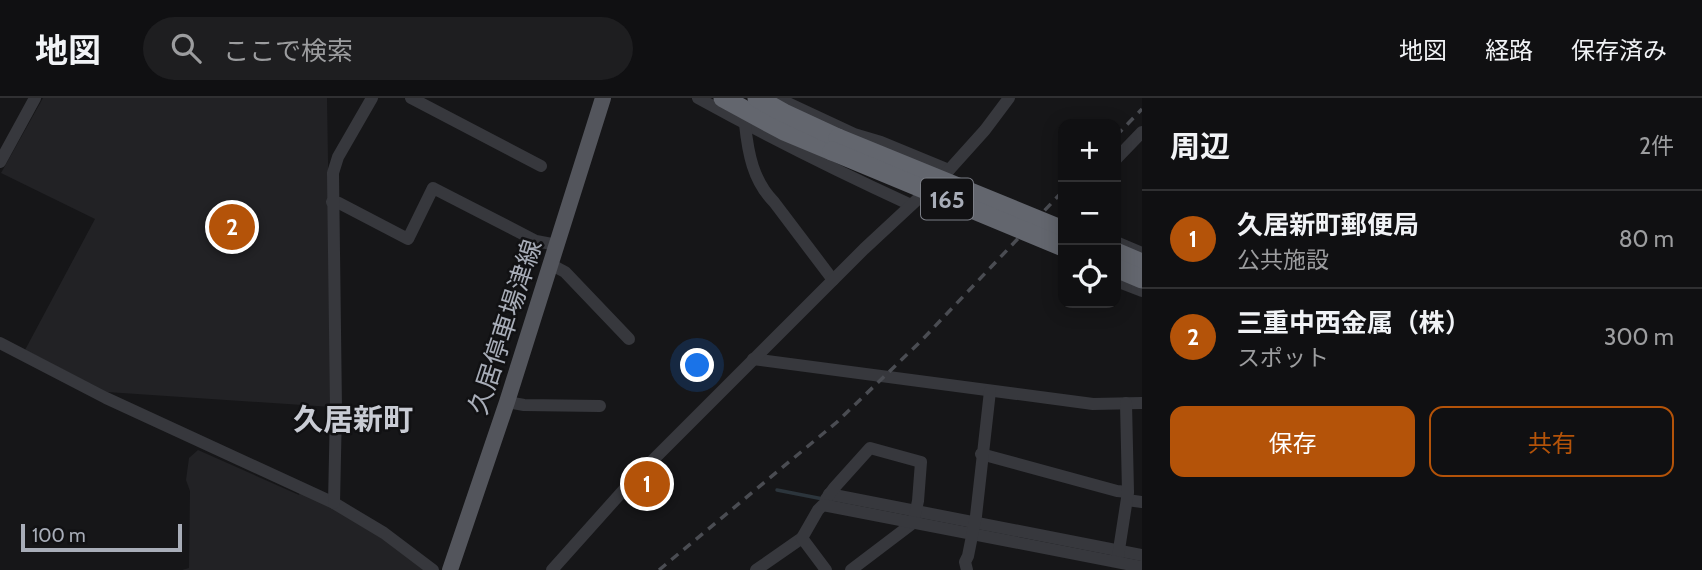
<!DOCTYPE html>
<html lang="ja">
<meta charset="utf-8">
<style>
body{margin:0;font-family:Cabin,"Noto Sans JP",sans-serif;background:#1e1e20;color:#f1f3f6}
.controls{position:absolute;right:21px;top:21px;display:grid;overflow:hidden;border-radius:14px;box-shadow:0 4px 18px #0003}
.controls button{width:63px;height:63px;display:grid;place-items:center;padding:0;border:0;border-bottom:2px solid #303032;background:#101012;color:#f1f3f6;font:35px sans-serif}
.scale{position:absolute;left:21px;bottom:18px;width:161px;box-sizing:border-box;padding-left:7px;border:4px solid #a8adb8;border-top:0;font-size:19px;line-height:24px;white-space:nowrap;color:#a8adb8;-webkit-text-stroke:5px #111113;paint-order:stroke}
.you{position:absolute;left:698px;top:268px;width:24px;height:24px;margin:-18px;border:5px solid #fff;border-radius:50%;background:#1a73e8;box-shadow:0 0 0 10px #1a73e833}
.badge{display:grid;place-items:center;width:46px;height:46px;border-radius:50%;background:#b45309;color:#fff;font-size:23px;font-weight:700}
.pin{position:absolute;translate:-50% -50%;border:4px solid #fff;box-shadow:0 2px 7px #0006}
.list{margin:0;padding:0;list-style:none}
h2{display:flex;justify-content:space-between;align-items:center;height:91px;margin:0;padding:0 28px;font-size:30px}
h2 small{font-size:23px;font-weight:400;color:#9c9d9f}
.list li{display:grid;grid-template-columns:46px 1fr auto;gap:21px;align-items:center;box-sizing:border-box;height:98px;padding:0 28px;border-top:2px solid #303032}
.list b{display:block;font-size:26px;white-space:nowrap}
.list p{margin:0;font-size:23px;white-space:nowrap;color:#9c9d9f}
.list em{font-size:23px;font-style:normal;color:#9c9d9f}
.actions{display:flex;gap:14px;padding:21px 28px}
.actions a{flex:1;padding:16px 0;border:2px solid #b45309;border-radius:14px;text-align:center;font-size:24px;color:#b45309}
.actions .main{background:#b45309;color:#fff}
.icon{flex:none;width:38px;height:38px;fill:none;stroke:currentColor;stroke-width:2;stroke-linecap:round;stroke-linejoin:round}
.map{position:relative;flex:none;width:1142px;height:472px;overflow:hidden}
header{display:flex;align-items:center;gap:42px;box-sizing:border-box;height:98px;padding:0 35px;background:#101012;border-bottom:2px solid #303032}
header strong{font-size:33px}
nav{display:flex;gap:38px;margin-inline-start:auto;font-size:24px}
.search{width:490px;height:63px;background:#1e1e20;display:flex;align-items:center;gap:18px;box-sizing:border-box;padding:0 24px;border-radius:38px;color:#9c9d9f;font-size:26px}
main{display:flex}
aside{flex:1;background:#101012}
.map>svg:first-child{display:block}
.built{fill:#222225}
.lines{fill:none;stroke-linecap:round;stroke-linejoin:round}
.stream{stroke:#2c353c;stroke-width:3.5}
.minor{stroke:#37383d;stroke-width:12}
.major{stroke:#53555c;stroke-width:16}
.highway{stroke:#63666e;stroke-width:19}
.rail{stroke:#4a4c52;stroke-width:3.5;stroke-dasharray:9 7;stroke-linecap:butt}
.highway-bridge{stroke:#63666e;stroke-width:19}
.labels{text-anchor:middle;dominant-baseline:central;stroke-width:5;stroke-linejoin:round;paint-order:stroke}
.shield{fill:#111113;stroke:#7b7e86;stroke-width:2}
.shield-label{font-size:24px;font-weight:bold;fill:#a8adb8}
.street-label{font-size:26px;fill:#a8adb8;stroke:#111113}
.quarter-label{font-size:30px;font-weight:bold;fill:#c9ccd4;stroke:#111113}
</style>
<header>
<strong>地図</strong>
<div class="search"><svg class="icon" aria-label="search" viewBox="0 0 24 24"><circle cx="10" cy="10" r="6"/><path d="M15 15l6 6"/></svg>ここで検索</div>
<nav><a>地図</a><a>経路</a><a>保存済み</a></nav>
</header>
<main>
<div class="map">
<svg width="1142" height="472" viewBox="0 0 1142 472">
<rect width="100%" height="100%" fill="#161618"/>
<g class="built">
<polygon points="43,0 327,0 332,309 107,294 25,252 95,121 1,75"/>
<polygon points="198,352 299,397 300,394 350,419 383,440 426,472 182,472 189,470 190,393 186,382 189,360"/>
</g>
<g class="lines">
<polyline class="stream" points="777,392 823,401"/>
<g class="minor">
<polyline points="411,0 541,68"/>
<path d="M 698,0 C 767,38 839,74 911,107"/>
<polyline points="777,0 854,36 881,44 949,72"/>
<path d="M 745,26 C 748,55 753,83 774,104 L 833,182"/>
<polyline points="1116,61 1142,34"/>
<polyline points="0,64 35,0"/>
<polyline points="332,104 339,105 408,141 433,90 536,143 557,147"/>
<polyline points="1116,144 1142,155"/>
<polyline points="550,166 565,174 629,241"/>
<polyline points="1116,183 1142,193"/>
<polyline points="0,245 106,300 334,405 384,435 433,472"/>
<polyline points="753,261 1093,306 1142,305"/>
<polyline points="507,304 524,307 600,308"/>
<polyline points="981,356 1117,393 1128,394"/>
<polyline points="829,396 1142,457"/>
<polyline points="826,401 834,390 870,350 921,364 918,403 913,425 851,472"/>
<polyline points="1127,402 1142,404"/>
<polyline points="334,405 336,311 333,75 338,59 372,0"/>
<polyline points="1118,458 1128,394 1126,305"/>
<polyline points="552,472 629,386 864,151 949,72 985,32 1009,0"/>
<polyline points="756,472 802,440"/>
<polyline points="826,472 802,440 818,412 823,407 1142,469"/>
<polyline points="967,472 965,464 968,458 976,418 990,293"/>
</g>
<polyline class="major" points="450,472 507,304 603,0"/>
<g class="highway">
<polyline points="723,0 784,33 832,53"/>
<polyline points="757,0 784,15 838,40"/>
<polyline points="1116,154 1142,165"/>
<polyline points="1116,170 1142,181"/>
</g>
<g class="rail">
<polyline points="1116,38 1142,11"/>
<polyline points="659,472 837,324 921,243 1063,93"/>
</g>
<g class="highway-bridge">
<polyline points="838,40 1063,132"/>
<polyline points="832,53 1063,149"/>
</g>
</g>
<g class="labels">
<rect class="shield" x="921" y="80.5" width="52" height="41" rx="5"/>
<g class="shield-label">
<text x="947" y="101">165</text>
</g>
<g class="street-label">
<text transform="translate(505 229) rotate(-72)">久居停車場津線</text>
</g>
<g class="quarter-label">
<text x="353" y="321">久居新町</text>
</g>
</g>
</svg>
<div class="controls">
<button>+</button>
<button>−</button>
<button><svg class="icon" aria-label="locate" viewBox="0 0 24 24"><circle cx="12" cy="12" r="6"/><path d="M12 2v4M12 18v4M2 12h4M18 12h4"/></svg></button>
</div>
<div class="scale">100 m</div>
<div class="you"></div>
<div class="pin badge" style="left:647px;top:386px">1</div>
<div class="pin badge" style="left:232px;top:129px">2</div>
</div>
<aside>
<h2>周辺<small>2件</small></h2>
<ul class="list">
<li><span class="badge">1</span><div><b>久居新町郵便局</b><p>公共施設</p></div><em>80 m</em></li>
<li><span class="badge">2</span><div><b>三重中西金属（株）</b><p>スポット</p></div><em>300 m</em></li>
</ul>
<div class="actions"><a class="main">保存</a><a>共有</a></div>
</aside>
</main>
